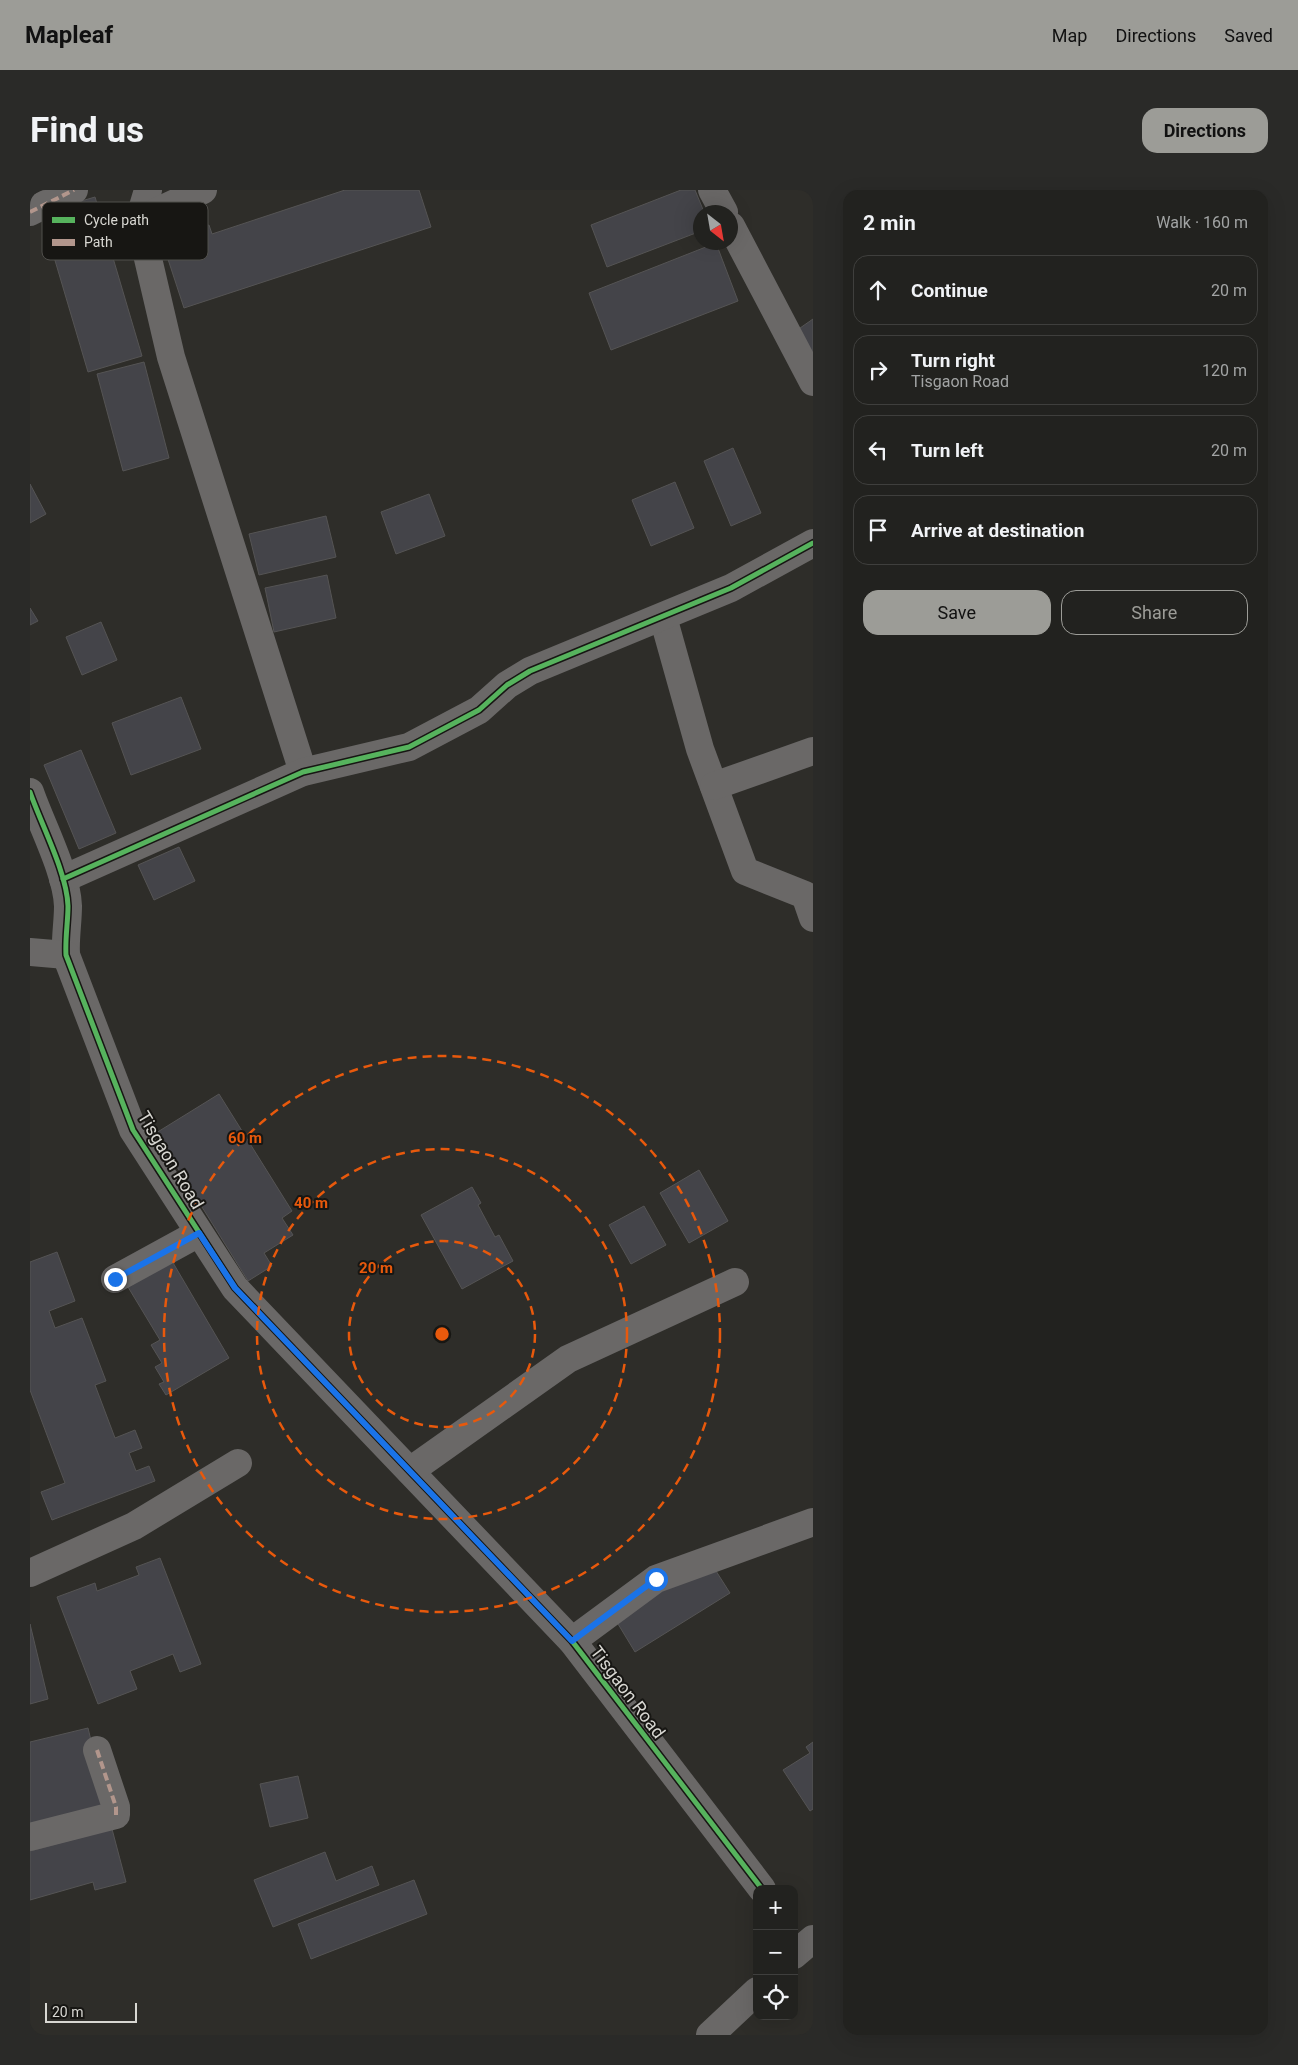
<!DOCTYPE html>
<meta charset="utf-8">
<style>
body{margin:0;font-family:Roboto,sans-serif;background:#2a2a28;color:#f1f3f6}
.controls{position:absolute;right:15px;bottom:15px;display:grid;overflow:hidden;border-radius:10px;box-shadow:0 5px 20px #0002}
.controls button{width:45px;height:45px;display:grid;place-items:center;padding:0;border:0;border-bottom:1px solid #3f3f3d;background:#22221f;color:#f1f3f6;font:25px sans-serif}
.compass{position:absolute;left:663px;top:15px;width:45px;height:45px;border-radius:50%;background:#22221f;box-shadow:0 5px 20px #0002;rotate:149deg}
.scale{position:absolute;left:15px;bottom:12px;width:92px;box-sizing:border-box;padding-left:5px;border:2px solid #d8d7d2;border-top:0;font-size:14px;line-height:18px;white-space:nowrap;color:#d8d7d2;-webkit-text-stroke:4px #171613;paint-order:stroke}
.stop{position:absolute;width:15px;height:15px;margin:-11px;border:4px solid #1a73e8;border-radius:50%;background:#fff}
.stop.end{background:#1a73e8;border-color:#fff;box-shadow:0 1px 5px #0008}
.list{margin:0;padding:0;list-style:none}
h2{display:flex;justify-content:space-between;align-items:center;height:65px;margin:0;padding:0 20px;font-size:21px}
h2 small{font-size:16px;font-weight:400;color:#a2a4a4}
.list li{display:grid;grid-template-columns:32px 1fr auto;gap:15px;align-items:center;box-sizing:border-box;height:70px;margin:0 10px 10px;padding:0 10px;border:1px solid #3f3f3d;border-radius:15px}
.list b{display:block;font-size:19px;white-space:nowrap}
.list p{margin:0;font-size:16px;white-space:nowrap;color:#a2a4a4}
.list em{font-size:16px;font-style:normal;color:#a2a4a4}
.actions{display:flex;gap:10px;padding:15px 20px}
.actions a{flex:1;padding:11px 0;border:1px solid #9c9c97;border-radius:15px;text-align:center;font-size:18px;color:#9c9c97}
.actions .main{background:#9c9c97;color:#111}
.icon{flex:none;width:28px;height:28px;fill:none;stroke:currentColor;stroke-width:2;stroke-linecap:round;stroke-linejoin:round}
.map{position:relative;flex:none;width:783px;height:1845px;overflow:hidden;border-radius:15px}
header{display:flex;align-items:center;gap:30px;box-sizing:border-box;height:70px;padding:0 25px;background:#9c9c97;color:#111}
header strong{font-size:24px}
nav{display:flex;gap:28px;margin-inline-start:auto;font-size:18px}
.intro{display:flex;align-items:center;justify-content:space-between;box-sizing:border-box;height:120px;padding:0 30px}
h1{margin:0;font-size:35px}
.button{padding:12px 22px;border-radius:15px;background:#9c9c97;color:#111;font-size:18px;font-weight:700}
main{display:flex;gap:30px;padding:0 30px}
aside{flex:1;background:#22221f;border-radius:15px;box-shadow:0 5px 20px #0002}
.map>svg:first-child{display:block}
.building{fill:#444449;stroke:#555454}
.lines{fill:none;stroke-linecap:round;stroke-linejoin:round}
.minor{stroke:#6a6867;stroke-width:28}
.quiet{stroke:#b2968c;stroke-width:4;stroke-dasharray:8 4;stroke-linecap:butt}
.cycleway-casing{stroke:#171613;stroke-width:8}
.cycleway{stroke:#56b35d;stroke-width:5}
.route{stroke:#1a73e8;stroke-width:6}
.ring{fill:none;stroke:#e8590c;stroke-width:2.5;stroke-dasharray:9 6}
.labels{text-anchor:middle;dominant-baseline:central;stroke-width:4;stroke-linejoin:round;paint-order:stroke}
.street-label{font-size:18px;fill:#d8d7d2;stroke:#171613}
.key{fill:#171613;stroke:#51504c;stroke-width:1}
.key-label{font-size:14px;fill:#d8d7d2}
.centre{fill:#e8590c;stroke:#171613;stroke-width:2.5}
.ring-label{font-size:15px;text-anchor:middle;font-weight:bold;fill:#e8590c;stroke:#171613;stroke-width:4;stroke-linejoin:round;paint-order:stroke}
</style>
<header>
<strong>Mapleaf</strong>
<nav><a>Map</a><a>Directions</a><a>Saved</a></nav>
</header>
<div class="intro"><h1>Find us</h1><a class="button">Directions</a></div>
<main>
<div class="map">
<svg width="783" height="1845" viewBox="0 0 783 1845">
<rect width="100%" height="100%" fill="#2e2d29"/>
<g class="building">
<polygon points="315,0 389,0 401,37 154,118 132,51 179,35 182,44"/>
<polygon points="651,0 665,0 674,22 671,22 671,41 577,77 561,35"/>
<polygon points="65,7 112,166 58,182 11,23"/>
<polygon points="686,53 708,111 581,160 559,103"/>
<polygon points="783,129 783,178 760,145"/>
<polygon points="114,172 139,268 93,281 67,184"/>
<polygon points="703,258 731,323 701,336 674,271"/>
<polygon points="645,292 664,338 621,356 602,310"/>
<polygon points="0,294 16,324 0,333"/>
<polygon points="399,304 415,346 366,364 351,322"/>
<polygon points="296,326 306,367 229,385 219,344"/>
<polygon points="297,385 306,428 244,442 235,398"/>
<polygon points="0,418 8,431 0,435"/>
<polygon points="71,432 87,470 52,485 36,447"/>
<polygon points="151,507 171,559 101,585 82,533"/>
<polygon points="51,560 86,643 49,659 14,575"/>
<polygon points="149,657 165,691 124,710 108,675"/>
<polygon points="189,904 262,1021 252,1028 263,1045 234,1063 242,1076 218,1091 126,943"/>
<polygon points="669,980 698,1031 659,1053 630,1003"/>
<polygon points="442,997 451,1013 448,1015 465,1047 469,1045 483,1071 432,1099 391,1025"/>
<polygon points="614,1016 636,1055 601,1074 579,1035"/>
<polygon points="27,1062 45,1111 19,1121 25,1138 52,1128 76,1191 65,1195 85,1248 105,1240 112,1258 99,1263 106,1281 119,1276 125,1291 22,1330 11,1302 35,1293 0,1200 0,1072"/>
<polygon points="142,1071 199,1168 136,1205 129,1194 134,1192 125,1177 132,1173 121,1155 130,1150 98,1097"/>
<polygon points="130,1368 171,1474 150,1482 143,1464 100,1481 107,1499 68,1514 27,1407 65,1393 67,1401 109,1385 106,1377"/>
<polygon points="679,1370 700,1403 605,1462 585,1429"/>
<polygon points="0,1434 18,1509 0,1514"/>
<polygon points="58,1538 77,1617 0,1636 0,1552"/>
<polygon points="783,1552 783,1619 780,1621 753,1580 780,1563 776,1557"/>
<polygon points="268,1586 278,1628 240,1637 230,1594"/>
<polygon points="82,1639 96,1692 65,1700 63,1692 0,1710 0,1661"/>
<polygon points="295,1662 306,1691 342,1676 349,1695 243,1737 224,1690"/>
<polygon points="384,1690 397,1724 281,1769 268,1734"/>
</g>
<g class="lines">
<g class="minor">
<polyline points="118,0 109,30 141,167 273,582"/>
<polyline points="682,0 694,22"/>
<polyline points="0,22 44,0"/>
<polyline points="109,30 173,0"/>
<polyline points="701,36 783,192"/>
<polyline points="633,427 670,559 715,681 775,705 783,728"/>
<polyline points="684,596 783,561"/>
<path d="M 0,602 C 11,634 37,683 38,716 C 38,732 35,748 36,765 L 103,940 L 205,1098 L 542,1451 L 732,1699"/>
<polyline points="33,689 273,582 379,557 449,520 477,495 500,481 701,398 783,353"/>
<polyline points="0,762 36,765"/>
<polyline points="85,1089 169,1043"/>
<polyline points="380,1281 538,1169 705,1092"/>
<polyline points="0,1383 104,1336 208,1273"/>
<polyline points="542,1451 626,1389 783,1332"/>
<polyline points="0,1647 86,1625 86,1617 67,1560"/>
<polyline points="764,1765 783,1749"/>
<polyline points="680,1845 727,1801"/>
</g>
<g class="quiet">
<polyline points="0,22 44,0"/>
<polyline points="85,1089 169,1043"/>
<polyline points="67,1560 86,1617 86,1625 83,1627"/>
</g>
<g class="cycleway-casing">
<g id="cycleway">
<path d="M 0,602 C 11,634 37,683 38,716 C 38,732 35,748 36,765 L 103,940 L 205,1098 L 542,1451 L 732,1699"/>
<polyline points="33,689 273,582 379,557 449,520 477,495 500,481 701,398 783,353"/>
</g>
</g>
<use href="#cycleway" class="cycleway"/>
</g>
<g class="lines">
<polyline class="route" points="85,1089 169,1043 205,1098 542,1451 626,1389"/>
</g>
<g class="ring">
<circle cx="412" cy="1144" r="93"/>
<circle cx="412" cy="1144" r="185"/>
<circle cx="412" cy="1144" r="278"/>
</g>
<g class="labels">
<g class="street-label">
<text transform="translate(141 970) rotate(59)">Tisgaon Road</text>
<text transform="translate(598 1502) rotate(53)">Tisgaon Road</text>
</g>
</g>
<rect x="12" y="12" width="166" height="58" rx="8" class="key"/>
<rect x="22" y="27" width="23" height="6" fill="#56b35d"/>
<rect x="22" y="49" width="23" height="7" fill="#b2968c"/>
<g class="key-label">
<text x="54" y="35">Cycle path</text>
<text x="54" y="57">Path</text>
</g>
<circle cx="412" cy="1144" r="8" class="centre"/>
<g class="ring-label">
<text x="215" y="953">60 m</text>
<text x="281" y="1018">40 m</text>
<text x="346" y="1083">20 m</text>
</g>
</svg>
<div class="controls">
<button>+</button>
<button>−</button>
<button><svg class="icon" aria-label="locate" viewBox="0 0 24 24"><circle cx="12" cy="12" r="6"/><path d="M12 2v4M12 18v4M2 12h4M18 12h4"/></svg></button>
</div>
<svg class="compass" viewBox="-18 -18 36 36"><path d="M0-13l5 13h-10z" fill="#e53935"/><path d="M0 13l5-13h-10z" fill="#a2a4a4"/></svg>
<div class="scale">20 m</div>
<div class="stop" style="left:626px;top:1389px"></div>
<div class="stop end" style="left:85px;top:1089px"></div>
</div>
<aside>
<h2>2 min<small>Walk · 160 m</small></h2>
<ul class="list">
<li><svg class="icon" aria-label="ahead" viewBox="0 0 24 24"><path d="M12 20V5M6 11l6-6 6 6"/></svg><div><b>Continue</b></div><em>20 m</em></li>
<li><svg class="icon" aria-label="right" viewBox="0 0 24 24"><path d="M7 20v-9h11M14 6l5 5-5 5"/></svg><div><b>Turn right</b><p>Tisgaon Road</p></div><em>120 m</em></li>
<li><svg class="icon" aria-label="left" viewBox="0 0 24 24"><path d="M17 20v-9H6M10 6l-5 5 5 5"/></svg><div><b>Turn left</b></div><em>20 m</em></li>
<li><svg class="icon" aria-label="arrive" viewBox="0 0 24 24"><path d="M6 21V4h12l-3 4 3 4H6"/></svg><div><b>Arrive at destination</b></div></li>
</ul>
<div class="actions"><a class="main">Save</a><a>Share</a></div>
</aside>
</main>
